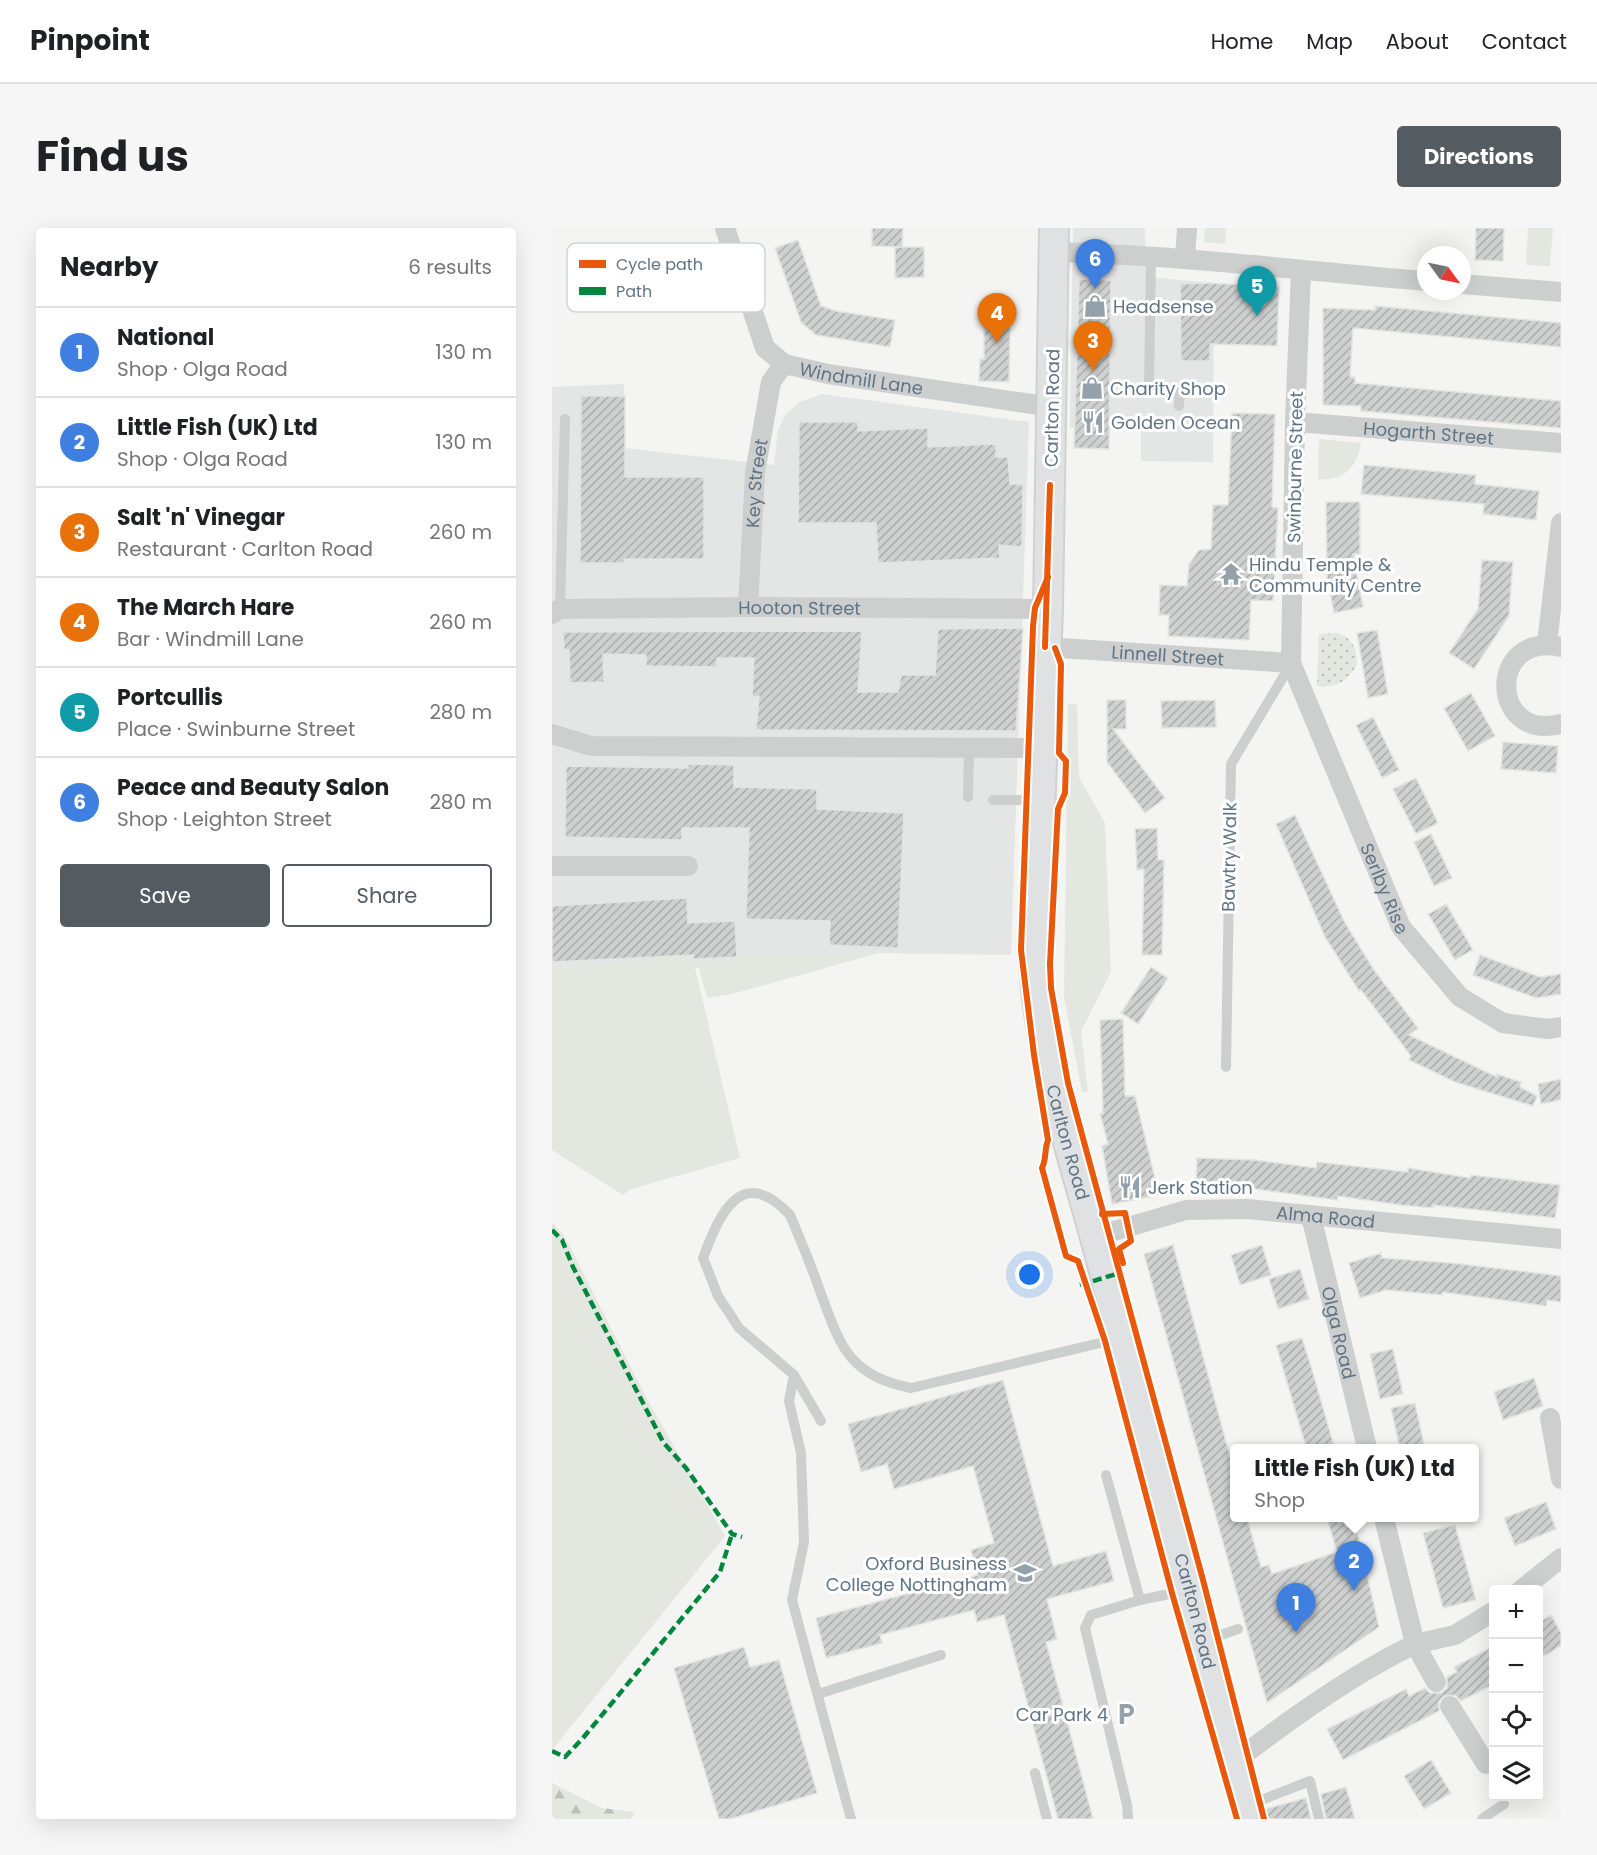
<!DOCTYPE html>
<meta charset="utf-8">
<style>
body{margin:0;font-family:Poppins,sans-serif;background:#f6f6f6;color:#202124}
.controls{position:absolute;right:18px;bottom:18px;display:grid;overflow:hidden;border-radius:6px;box-shadow:0 6px 24px #0002}
.controls button{width:54px;height:54px;display:grid;place-items:center;padding:0;border:0;border-bottom:2px solid #e0e0e0;background:#fff;color:#202124;font:30px sans-serif}
.compass{position:absolute;left:865px;top:18px;width:54px;height:54px;border-radius:50%;background:#fff;box-shadow:0 6px 24px #0002;rotate:123deg}
.you{position:absolute;left:478px;top:1047px;width:21px;height:21px;margin:-15px;border:4px solid #fff;border-radius:50%;background:#1a73e8;box-shadow:0 0 0 9px #1a73e833}
.badge{display:grid;place-items:center;width:39px;height:39px;border-radius:50%;background:#545b61;color:#fff;font-size:20px;font-weight:700}
.pin{position:absolute;translate:-50% -50px;filter:drop-shadow(0 2px 3px #0008)}
.pin::after{content:'';position:absolute;top:32px;width:21px;height:18px;background:inherit;clip-path:polygon(0 0,100% 0,50% 100%)}
.popup{position:absolute;left:678px;top:1216px;width:249px;height:78px;box-sizing:border-box;display:grid;place-content:center;border-radius:6px;background:#fff;filter:drop-shadow(0 2px 4px #0005);font-size:20px;white-space:nowrap;color:#757577}
.popup b{font-size:22px;color:#202124}
.popup::after{content:'';position:absolute;left:50%;top:100%;margin-left:-12px;border:12px solid transparent;border-top-color:#fff}
.list{margin:0;padding:0;list-style:none}
h2{display:flex;justify-content:space-between;align-items:center;height:78px;margin:0;padding:0 24px;font-size:26px}
h2 small{font-size:20px;font-weight:400;color:#757577}
.list li{display:grid;grid-template-columns:39px 1fr auto;gap:18px;align-items:center;box-sizing:border-box;height:90px;padding:0 24px;border-top:2px solid #e0e0e0}
.list b{display:block;font-size:22px;white-space:nowrap}
.list p{margin:0;font-size:20px;white-space:nowrap;color:#757577}
.list em{font-size:20px;font-style:normal;color:#757577}
.actions{display:flex;gap:12px;padding:18px 24px}
.actions a{flex:1;padding:14px 0;border:2px solid #545b61;border-radius:6px;text-align:center;font-size:21px;color:#545b61}
.actions .main{background:#545b61;color:#fff}
.icon{flex:none;width:33px;height:33px;fill:none;stroke:currentColor;stroke-width:2;stroke-linecap:round;stroke-linejoin:round}
.map{position:relative;flex:none;width:1009px;height:1591px;overflow:hidden;border-radius:6px}
header{display:flex;align-items:center;gap:36px;box-sizing:border-box;height:84px;padding:0 30px;background:#fff;border-bottom:2px solid #e0e0e0}
header strong{font-size:28px}
nav{display:flex;gap:33px;margin-inline-start:auto;font-size:21px}
.intro{display:flex;align-items:center;justify-content:space-between;box-sizing:border-box;height:144px;padding:0 36px}
h1{margin:0;font-size:42px}
.button{padding:15px 27px;border-radius:6px;background:#545b61;color:#fff;font-size:21px;font-weight:700}
main{display:flex;gap:36px;padding:0 36px}
aside{flex:1;background:#fff;border-radius:6px;box-shadow:0 6px 24px #0002}
.map>svg:first-child{display:block}
.built{fill:#e4e6e5}
.green{fill:#e4e7e0}
.forest{fill:url(#forest-firs)}
.garden{fill:url(#garden-dots)}
.building{fill:url(#building-hatch);stroke:#e4e4e2;stroke-width:1.5}
.lines{fill:none;stroke-linecap:round;stroke-linejoin:round}
.secondary-casing{stroke:#cfd1d2;stroke-width:32}
.lane{stroke:#cdcfcf;stroke-width:10}
.street{stroke:#cdcfcf;stroke-width:20}
.secondary{stroke:#e0e1e2;stroke-width:28}
.quiet{stroke:#00873e;stroke-width:4.5;stroke-dasharray:9 4.5;stroke-linecap:butt}
.cycleway-casing{stroke:#fff;stroke-width:10}
.cycleway{stroke:#e8590c;stroke-width:6}
.labels{text-anchor:middle;dominant-baseline:central;stroke-width:6;stroke-linejoin:round;paint-order:stroke}
.poi-label{font-size:18px;fill:#617485;stroke:#fff;text-anchor:start}
.street-label{font-size:18px;fill:#617485;stroke:#fff}
.key{fill:#fff;stroke:#d0d5da;stroke-width:1.5}
.key-label{font-size:16px;fill:#617485}
</style>
<header>
<strong>Pinpoint</strong>
<nav><a>Home</a><a>Map</a><a>About</a><a>Contact</a></nav>
</header>
<div class="intro"><h1>Find us</h1><a class="button">Directions</a></div>
<main>
<aside>
<h2>Nearby<small>6 results</small></h2>
<ul class="list">
<li><span class="badge" style="background:#3f7fe0">1</span><div><b>National</b><p>Shop · Olga Road</p></div><em>130 m</em></li>
<li><span class="badge" style="background:#3f7fe0">2</span><div><b>Little Fish (UK) Ltd</b><p>Shop · Olga Road</p></div><em>130 m</em></li>
<li><span class="badge" style="background:#e8710a">3</span><div><b>Salt 'n' Vinegar</b><p>Restaurant · Carlton Road</p></div><em>260 m</em></li>
<li><span class="badge" style="background:#e8710a">4</span><div><b>The March Hare</b><p>Bar · Windmill Lane</p></div><em>260 m</em></li>
<li><span class="badge" style="background:#0f9aa8">5</span><div><b>Portcullis</b><p>Place · Swinburne Street</p></div><em>280 m</em></li>
<li><span class="badge" style="background:#3f7fe0">6</span><div><b>Peace and Beauty Salon</b><p>Shop · Leighton Street</p></div><em>280 m</em></li>
</ul>
<div class="actions"><a class="main">Save</a><a>Share</a></div>
</aside>
<div class="map">
<svg width="1009" height="1591" viewBox="0 0 1009 1591">
<defs>
<pattern id="forest-firs" width="22" height="20" patternUnits="userSpaceOnUse" patternTransform="scale(1.5)"><rect width="22" height="20" fill="#e4e7e0"/><path d="M5 1l3.5 6h-7zM16 11l3.5 6h-7z" fill="#bcc0bb"/></pattern>
<pattern id="garden-dots" width="8" height="8" patternUnits="userSpaceOnUse" patternTransform="scale(1.5)"><rect width="8" height="8" fill="#e4e7e0"/><path d="M2 2h.1M6 6h.1" fill="none" stroke="#bcc0bb" stroke-width="1.8" stroke-linecap="round"/></pattern>
<pattern id="building-hatch" width="6" height="6" patternUnits="userSpaceOnUse" patternTransform="scale(1.5)"><rect width="6" height="6" fill="#cfd0d0"/><path d="M-1 1l2-2M0 6l6-6M5 7l2-2" fill="none" stroke="#abadae"/></pattern>
</defs>
<rect width="100%" height="100%" fill="#f4f4f2"/>
<g class="built">
<polygon points="521,0 593,0 594,49 662,55 661,234 589,233 589,201 518,200"/>
<polygon points="72,156 72,220 222,237 226,202 233,187 248,174 270,166 477,194 459,727 327,725 110,729 0,741 0,159"/>
</g>
<g class="green">
<polygon points="653,0 674,0 673,16 652,14"/>
<polygon points="976,0 1001,0 998,38 974,37"/>
<path d="M 767,211 L 809,215 C 805,240 791,253 766,251 Z"/>
<polygon points="516,476 525,476 527,549 553,595 559,744 529,803 536,864 530,864 512,769"/>
<polygon points="327,725 180,766 155,770 147,740 143,740 188,930 79,961 71,967 0,922 0,741 110,729"/>
<polygon points="0,994 13,1009 94,1169 173,1308 0,1522"/>
</g>
<polygon class="forest" points="0,1555 50,1580 83,1584 79,1591 0,1591"/>
<path class="garden" d="M 786,405 C 801,411 805,421 805,437 C 794,454 785,460 765,458 L 767,406 Z"/>
<g class="building">
<polygon points="320,0 351,0 350,19 320,18"/>
<polygon points="924,0 952,0 951,33 923,32"/>
<polygon points="246,12 269,78 284,83 343,92 338,119 264,107 249,94 223,20"/>
<polygon points="343,19 372,19 372,49 343,50"/>
<polygon points="527,51 559,52 557,221 522,220"/>
<polygon points="657,55 727,59 725,118 658,116 658,133 629,133 628,56"/>
<polygon points="823,78 1009,95 1009,119 801,100 798,149 803,149 803,155 1009,173 1009,200 809,183 809,178 771,177 771,80 823,82"/>
<polygon points="432,99 458,100 457,154 427,153 428,131 432,131"/>
<polygon points="29,168 73,168 73,249 152,249 152,331 72,331 72,335 28,335"/>
<polygon points="680,185 723,186 720,279 726,280 721,373 699,372 697,412 616,408 617,387 607,387 608,357 635,358 637,336 647,322 659,321 661,277 676,277"/>
<polygon points="247,194 306,194 306,203 376,200 376,219 444,216 444,229 456,229 458,256 471,256 470,319 447,317 448,330 326,335 324,295 246,295"/>
<polygon points="812,237 924,247 923,256 987,263 984,292 931,286 932,276 809,266"/>
<polygon points="774,274 808,274 808,326 801,326 811,379 782,385 775,349"/>
<polygon points="930,332 961,334 959,359 957,388 922,441 897,425 926,381"/>
<polygon points="471,400 464,503 204,502 207,468 200,469 202,430 165,430 164,439 94,438 94,427 51,426 52,454 18,455 17,422 12,422 11,404 310,403 306,464 346,464 349,447 383,447 386,401"/>
<polygon points="825,402 836,466 816,470 805,405"/>
<polygon points="919,465 943,508 916,523 892,480"/>
<polygon points="555,472 574,472 574,501 561,501 613,570 593,585 555,534"/>
<polygon points="663,472 664,499 610,500 609,473"/>
<polygon points="821,489 847,542 830,550 804,497"/>
<polygon points="951,514 1006,518 1004,545 949,541"/>
<polygon points="136,536 182,537 182,559 265,561 265,581 352,585 346,720 277,717 278,693 194,691 197,600 130,600 130,612 13,609 14,538 136,540"/>
<polygon points="864,550 886,595 864,606 841,561"/>
<polygon points="743,587 793,695 822,742 866,800 857,807 945,849 945,846 969,854 968,859 985,868 981,878 903,854 857,832 859,828 809,762 807,763 773,709 724,596"/>
<polygon points="605,600 606,632 612,632 610,727 590,727 592,641 585,642 583,601"/>
<polygon points="879,606 900,650 882,658 862,614"/>
<polygon points="135,670 136,695 183,693 185,729 141,731 141,727 0,734 0,678"/>
<polygon points="894,676 921,722 903,732 876,686"/>
<polygon points="928,727 988,749 1009,746 1009,766 984,770 921,747"/>
<polygon points="599,739 616,750 586,796 569,785"/>
<polygon points="571,791 573,868 583,868 607,967 560,976 550,918 556,916 548,886 551,885 548,792"/>
<polygon points="1009,851 1009,872 989,876 986,856"/>
<polygon points="645,930 702,932 764,940 765,934 856,944 856,940 918,950 919,947 1008,957 1003,990 881,977 881,980 849,977 786,968 785,972 703,961 644,958"/>
<polygon points="621,1017 682,1243 682,1290 695,1290 709,1339 717,1337 720,1346 785,1324 775,1290 802,1290 827,1399 715,1475 592,1026"/>
<polygon points="710,1017 719,1047 688,1057 679,1027"/>
<polygon points="829,1025 830,1030 900,1035 1009,1048 1009,1074 995,1072 994,1078 890,1064 890,1067 834,1062 808,1070 797,1035"/>
<polygon points="748,1041 757,1071 726,1081 717,1051"/>
<polygon points="750,1110 758,1135 783,1221 755,1221 751,1209 724,1117"/>
<polygon points="841,1121 851,1166 828,1171 818,1126"/>
<polygon points="982,1150 991,1178 951,1192 942,1164"/>
<polygon points="451,1152 501,1338 554,1323 562,1353 495,1371 505,1411 494,1414 541,1591 506,1591 452,1387 425,1394 422,1382 328,1407 330,1415 274,1430 264,1390 426,1347 419,1322 442,1315 421,1238 342,1261 335,1236 309,1244 296,1196"/>
<polygon points="863,1175 873,1221 848,1221 839,1180"/>
<polygon points="994,1274 1004,1301 963,1318 952,1290"/>
<polygon points="903,1297 924,1372 891,1380 871,1305"/>
<polygon points="999,1387 1009,1405 1009,1418 987,1431 987,1394"/>
<polygon points="942,1418 942,1456 909,1473 903,1467 892,1468 887,1473 887,1483 791,1532 775,1501 854,1461 857,1468 873,1460 878,1465 889,1465 895,1460 895,1449 905,1444 902,1439"/>
<polygon points="192,1419 198,1439 227,1432 265,1565 178,1591 167,1591 122,1440"/>
<polygon points="879,1532 899,1565 872,1581 852,1548"/>
<polygon points="794,1559 803,1591 774,1591 769,1566"/>
<polygon points="754,1570 759,1591 715,1591 713,1581"/>
</g>
<g class="lines">
<g class="secondary-casing">
<g id="secondary">
<path id="s9" d="M 502,0 L 496,381 L 482,738 C 489,845 528,948 554,1051 C 581,1155 611,1259 639,1363 C 658,1439 676,1516 699,1591"/>
</g>
</g>
<g class="lane">
<polyline points="599,27 597,160 628,161 627,178"/>
<polyline points="8,381 13,191"/>
<polyline points="416,569 417,519"/>
<polyline points="441,572 488,572"/>
<polyline points="674,839 679,536 739,436"/>
<polyline points="242,1147 269,1193"/>
<polyline points="554,1247 588,1372 539,1387 533,1400 575,1577 576,1591"/>
<polyline points="588,1372 637,1362"/>
<polyline points="652,1413 686,1401"/>
<polyline points="266,1466 389,1427"/>
<polyline points="483,1545 495,1591"/>
<polyline points="697,1577 758,1553 767,1591"/>
<path d="M 299,1591 L 240,1372 L 252,1314 L 249,1225 L 237,1173 L 242,1147 L 187,1100 L 166,1068 L 151,1030 C 168,984 190,936 238,987 C 249,1013 260,1039 269,1066 C 289,1120 297,1147 359,1160 L 569,1110"/>
<polyline points="930,1591 952,1576"/>
</g>
<g class="street">
<path id="s1" d="M 173,0 L 213,120 L 232,136 L 276,146 L 500,179"/>
<path d="M 502,24 C 626,27 750,43 874,53"/>
<polyline points="633,30 635,0"/>
<path id="s2" d="M 749,43 L 743,194 L 739,435 L 849,699 L 908,769 L 951,795 L 996,801 L 1009,799"/>
<polyline points="910,56 1009,64"/>
<path id="s3" d="M 743,194 L 1009,215"/>
<path id="s4" d="M 196,379 L 203,245 L 219,154 L 232,136"/>
<path id="s5" d="M 0,386 L 8,381 L 196,379 L 496,381"/>
<polyline points="995,416 1009,295"/>
<path id="s6" d="M 493,419 L 739,435"/>
<path d="M 1009,419 C 935,403 937,514 1009,496"/>
<polyline points="0,506 39,518 490,520"/>
<polyline points="0,638 136,638"/>
<path id="s7" d="M 759,988 L 815,1220"/>
<path id="s8" d="M 542,1009 L 634,982 L 695,981 L 1009,1011"/>
<polyline points="998,1190 1009,1251"/>
<polyline points="969,1362 1009,1330"/>
<polyline points="884,1454 863,1416 903,1407 942,1383"/>
<polyline points="898,1478 934,1536"/>
<path d="M 681,1535 C 734,1494 802,1445 863,1416 L 832,1290"/>
</g>
<use href="#secondary" class="secondary"/>
<g class="quiet">
<polyline points="0,1002 10,1012 21,1039 111,1214 134,1240 180,1306 190,1309"/>
<polyline points="528,1057 571,1044"/>
<polyline points="0,1523 13,1529 31,1510 168,1344 180,1306"/>
</g>
<g class="cycleway-casing">
<g id="cycleway">
<path d="M 496,349 L 483,380 L 481,398 L 469,722 L 482,827 L 496,912 C 492,922 495,930 490,940 L 514,1028 L 526,1033 L 553,1113 L 620,1365 L 685,1591"/>
<polyline points="493,419 498,257"/>
<polyline points="503,420 509,436 507,525 514,533 513,565 506,581 498,736 499,760 516,855 651,1352 712,1591"/>
<polyline points="550,986 573,985 579,1013 567,1021 571,1035"/>
</g>
</g>
<use href="#cycleway" class="cycleway"/>
</g>
<defs>
<g id="shop-bare" transform="scale(1.8)"><path d="M-5-2.5h2.3a2.7 3.5 0 0 1 5.4 0H5L5.5 6h-11ZM-1.5-2.5h3a1.5 2.3 0 0 0-3 0Z" fill="#94a1ab" stroke="#fff" stroke-width="2.5" paint-order="stroke"/></g>
<g id="restaurant-bare" transform="scale(1.8)"><path d="M-5-6h1v4h1v-4h1v4h1v-4h1v5L-1.5 .5V6h-2V.5L-5-1ZM5-6V6H3V1.5H1.5Q1.5-4 5-6Z" fill="#94a1ab" stroke="#fff" stroke-width="2.5" paint-order="stroke"/></g>
<g id="temple-bare" transform="scale(1.8)"><path d="M0-6L5-2H3V0L6.5 2.5H4V6H1.5V3h-3V6H-4V2.5H-6.5L-3 0V-2H-5Z" fill="#94a1ab" stroke="#fff" stroke-width="2.5" paint-order="stroke"/></g>
<g id="university-bare" transform="scale(1.8)"><path d="M0-5L7-2L0 1L-7-2ZM-4 1L0 2.5L4 1V4Q0 6-4 4Z" fill="#94a1ab" stroke="#fff" stroke-width="2.5" paint-order="stroke"/></g>
<g id="parking-bare" transform="scale(1.8)"><path d="M-3.5-5.5H1a3.5 3.5 0 0 1 0 7H-1V5.5H-3.5ZM-1-3.4V-.6H.8a1.4 1.4 0 0 0 0-2.8Z" fill="#94a1ab" stroke="#fff" stroke-width="2.5" paint-order="stroke"/></g>
</defs>
<g fill-rule="evenodd">
<use href="#shop-bare" x="543" y="78"/>
<use href="#shop-bare" x="540" y="160"/>
<use href="#restaurant-bare" x="541" y="194"/>
<use href="#temple-bare" x="679" y="346"/>
<use href="#restaurant-bare" x="578" y="959"/>
<use href="#university-bare" x="473" y="1345"/>
<use href="#parking-bare" x="574" y="1486"/>
</g>
<g class="labels">
<g class="poi-label">
<text x="561" y="78">Headsense</text>
<text x="558" y="160">Charity Shop</text>
<text x="559" y="194">Golden Ocean</text>
<text x="697" y="336">Hindu Temple &amp;<tspan x="697" dy="21">Community Centre</tspan></text>
<text x="596" y="959">Jerk Station</text>
<text x="455" y="1335" text-anchor="end">Oxford Business<tspan x="455" dy="21">College Nottingham</tspan></text>
<text x="556" y="1486" text-anchor="end">Car Park 4</text>
</g>
<g class="street-label">
<text stroke="none"><textPath href="#s1" startOffset="230">Windmill Lane</textPath></text>
<text transform="translate(500 180) rotate(-89)">Carlton Road</text>
<text stroke="none"><textPath href="#s3" startOffset="134">Hogarth Street</textPath></text>
<text transform="translate(743 239) rotate(-89)">Swinburne Street</text>
<text stroke="none"><textPath href="#s4" startOffset="124">Key Street</textPath></text>
<text stroke="none"><textPath href="#s5" startOffset="249">Hooton Street</textPath></text>
<text stroke="none"><textPath href="#s6" startOffset="123">Linnell Street</textPath></text>
<text transform="translate(677 629) rotate(-89)">Bawtry Walk</text>
<text stroke="none"><textPath href="#s2" startOffset="636">Serlby Rise</textPath></text>
<text stroke="none"><textPath href="#s9" startOffset="918">Carlton Road</textPath></text>
<text stroke="none"><textPath href="#s8" startOffset="236">Alma Road</textPath></text>
<text stroke="none"><textPath href="#s7" startOffset="120">Olga Road</textPath></text>
<text stroke="none"><textPath href="#s9" startOffset="1404">Carlton Road</textPath></text>
</g>
</g>
<rect x="15" y="15" width="198" height="69" rx="9" class="key"/>
<rect x="27" y="32" width="27" height="8" fill="#e8590c"/>
<rect x="27" y="59" width="27" height="8" fill="#00873e"/>
<g class="key-label">
<text x="64" y="42">Cycle path</text>
<text x="64" y="69">Path</text>
</g>
</svg>
<div class="controls">
<button>+</button>
<button>−</button>
<button><svg class="icon" aria-label="locate" viewBox="0 0 24 24"><circle cx="12" cy="12" r="6"/><path d="M12 2v4M12 18v4M2 12h4M18 12h4"/></svg></button>
<button><svg class="icon" aria-label="layers" viewBox="0 0 24 24"><path d="M12 4l9 5-9 5-9-5zM3 14l9 5 9-5"/></svg></button>
</div>
<svg class="compass" viewBox="-18 -18 36 36"><path d="M0-13l5 13h-10z" fill="#e53935"/><path d="M0 13l5-13h-10z" fill="#757577"/></svg>
<div class="you"></div>
<div class="pin badge" style="left:744px;top:1405px;background:#3f7fe0">1</div>
<div class="pin badge" style="left:802px;top:1363px;background:#3f7fe0">2</div>
<div class="popup"><b>Little Fish (UK) Ltd</b>Shop</div>
<div class="pin badge" style="left:541px;top:143px;background:#e8710a">3</div>
<div class="pin badge" style="left:445px;top:115px;background:#e8710a">4</div>
<div class="pin badge" style="left:705px;top:88px;background:#0f9aa8">5</div>
<div class="pin badge" style="left:543px;top:61px;background:#3f7fe0">6</div>
</div>
</main>
